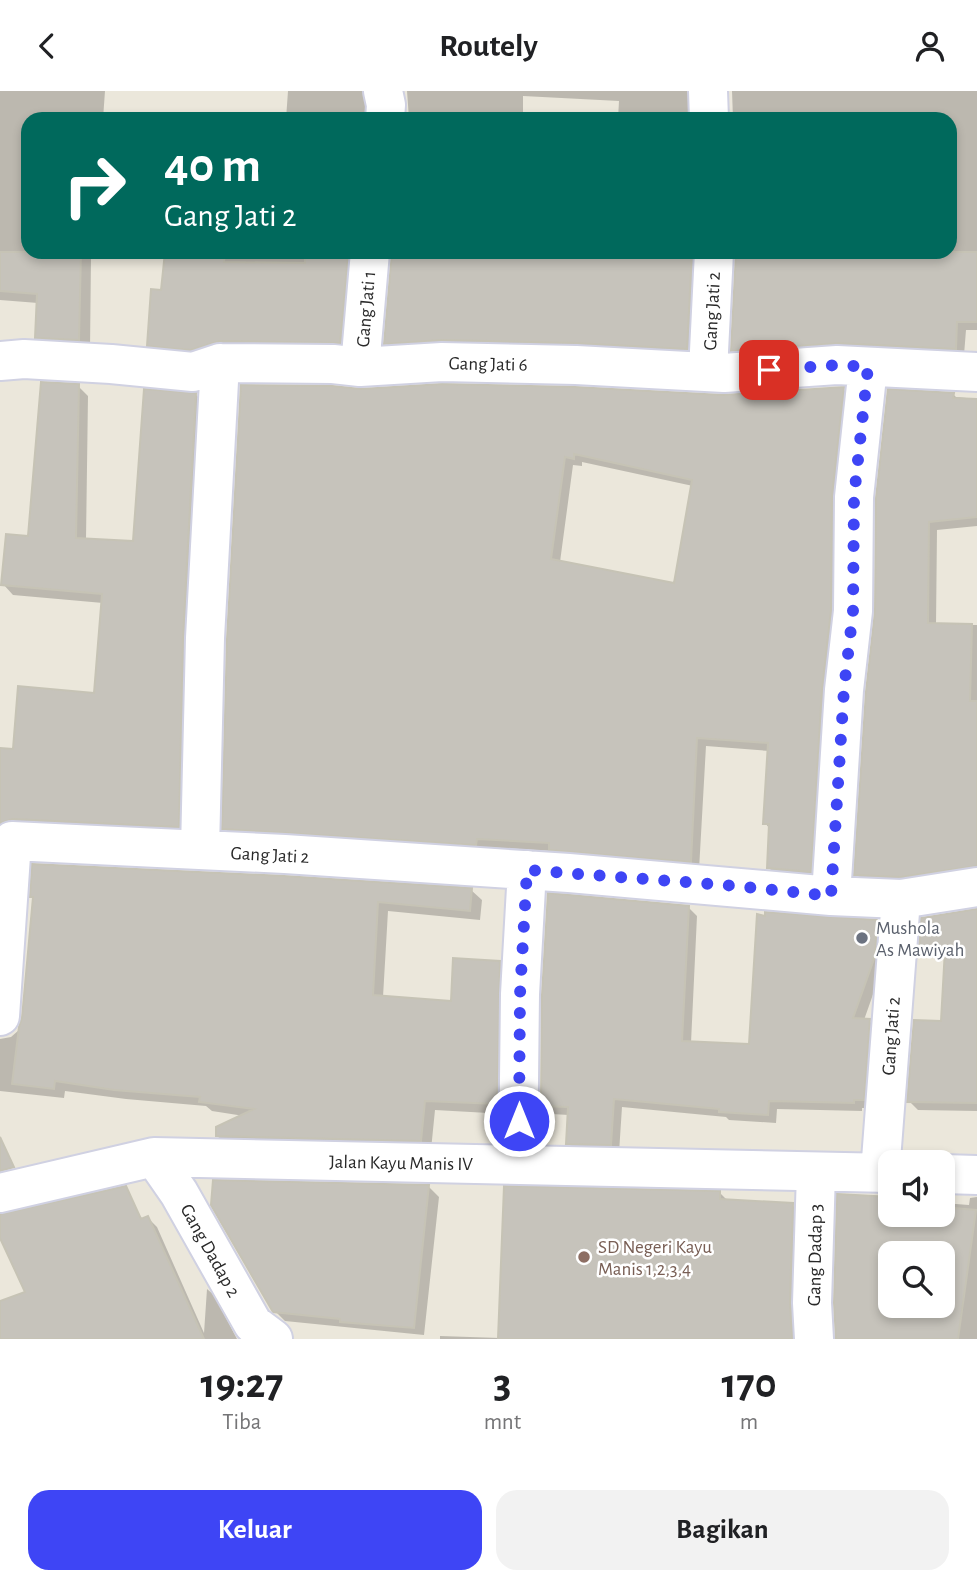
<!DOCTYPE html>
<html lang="id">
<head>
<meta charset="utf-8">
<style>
  body { margin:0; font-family:"Alegreya Sans",sans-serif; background:#f2f2f2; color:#202124; height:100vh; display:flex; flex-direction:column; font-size:26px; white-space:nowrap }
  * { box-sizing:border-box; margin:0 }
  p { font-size:23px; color:#757577 }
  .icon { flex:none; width:38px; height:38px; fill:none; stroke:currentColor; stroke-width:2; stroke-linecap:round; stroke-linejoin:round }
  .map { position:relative; height:1248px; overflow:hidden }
  .panel { display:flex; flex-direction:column; background:#fff; flex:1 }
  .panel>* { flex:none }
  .banner { position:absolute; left:21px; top:21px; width:936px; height:147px; border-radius:21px; box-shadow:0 4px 10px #0003; background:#00695c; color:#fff; overflow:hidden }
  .fabs { position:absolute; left:878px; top:1059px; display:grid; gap:14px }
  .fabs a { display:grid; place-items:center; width:77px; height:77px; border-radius:14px; background:#fff; box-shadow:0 4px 10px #0003; font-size:35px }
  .pin { position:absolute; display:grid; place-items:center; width:60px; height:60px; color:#fff; margin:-30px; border-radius:14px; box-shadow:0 4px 10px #0006 }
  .me { position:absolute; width:77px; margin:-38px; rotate:0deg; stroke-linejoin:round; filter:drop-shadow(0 0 5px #0008) }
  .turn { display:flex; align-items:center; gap:24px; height:147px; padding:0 28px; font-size:32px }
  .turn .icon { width:91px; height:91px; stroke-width:2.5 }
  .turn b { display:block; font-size:49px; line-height:60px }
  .eta { display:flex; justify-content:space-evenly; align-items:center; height:119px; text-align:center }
  .eta b { font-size:42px; font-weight:700; line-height:49px }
  .cta { display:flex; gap:14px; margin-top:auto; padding:14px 28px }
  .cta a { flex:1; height:80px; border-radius:21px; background:#3e45f5; color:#fff; font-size:28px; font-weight:700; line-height:80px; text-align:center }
  .cta a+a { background:#f2f2f2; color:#202124 }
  header { display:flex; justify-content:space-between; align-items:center; height:91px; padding:0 28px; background:#fff; font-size:32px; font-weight:700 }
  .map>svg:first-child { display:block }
</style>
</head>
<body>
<header><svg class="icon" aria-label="back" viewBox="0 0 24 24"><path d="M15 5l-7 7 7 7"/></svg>Routely<svg class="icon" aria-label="person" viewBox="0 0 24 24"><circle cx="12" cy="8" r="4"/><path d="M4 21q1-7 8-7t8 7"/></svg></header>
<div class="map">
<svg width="977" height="1248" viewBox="0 0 977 1248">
  <rect width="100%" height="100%" fill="#ebe7db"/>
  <path fill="#0003" fill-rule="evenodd" d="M0,0H105L103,28H28V161H85L91,167L90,259L48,257L37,246L38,212L0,209Z
    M288,0H372L371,28H286Z
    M407,0H697L695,28H618L619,10L523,5V28H409Z
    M732,0H977V239H966L964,264L742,268L733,259L950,161V28H733Z
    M167,161H359L349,260L200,267L157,263L148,254L163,201Z
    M393,161H703L696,266L395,261L386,252Z
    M78,295L88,305L86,449L134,451L196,304L206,314L188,746L0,762V659L14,660L95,604L103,512L13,504L3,493L30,447Z
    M843,298L852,307L819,789L777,785L769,777L770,738L765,732L770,660L706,655L699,779L559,767L552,760L485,756L484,762L233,746L224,737L361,300L723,306ZM582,371L693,395L675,494L560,471L573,374L582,375Z
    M953,303L956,306L977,308V435L937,439L936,534H977V784L865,792L856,783Z
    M471,799L482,809L480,829L388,820L383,906L453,912L499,872L510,882L506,1023L435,1019L431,1059L228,1055L217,1045L244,1025L212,1020L206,1015L126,1008L65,1000L64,1007L0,1000V948L11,946L19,939L23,928L30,836L39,837Z
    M688,816L697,825L691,952L750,955L877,831L885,839L883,875L864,929L869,930L878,938L872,1017H862V1020L777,1018L776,1032L729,1029L726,1026L622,1016L619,1062L576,1061L568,1052L569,1024L551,1023L542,1014Z
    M977,820V1020L918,1019L909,1010L943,932L946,866L930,865L921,856Z
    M429,1096L439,1106L424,1244L285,1230L275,1220Z
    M720,1102L728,1110L792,1114L801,1123L799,1248H440V1245L500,1247Z
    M977,1106V1248H837L891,1124H943V1112L969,1114L970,1107ZM891,1162H943V1214H891Z
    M148,1127L157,1136L204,1242L207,1198L214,1204L237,1248H0V1212L27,1202Z"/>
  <path fill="#c6c3bb" stroke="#c6c3b5" stroke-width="2" fill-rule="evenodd" d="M0,161H81L79,249L35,247L37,203L0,200Z
    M165,161H225L224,171L305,172V163L348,164L340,252L220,250L190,259L147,255L151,198L161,199Z
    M392,161H692L687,258L576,252L442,249L384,253Z
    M736,161H977V231H957L956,258L838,252L731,260Z
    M41,291L79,293L76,447L133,450L144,298L196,302L183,546L179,736L13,728L0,732V657L13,658L18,595L94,602L102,503L1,494L6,443L28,445Z
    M442,293L575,296L723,304L844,296L832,404L831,519L822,598L811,781L767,777L769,733H763L768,652L697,647L691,771L549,759V752L477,748L476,754L222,738L227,548L241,294L332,295L361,298ZM574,363L692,389L674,492L551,468L565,366L574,368Z
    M888,298L954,302L953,307L977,308V426L929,431L928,532L972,533L970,610H977V775L900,786L854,784L866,601L875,520L876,407Z
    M32,773L284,785L472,797L470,820L378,811L373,904L451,910L453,867L500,870L497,1013L425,1010L421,1050L216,1045V1036L254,1018L199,1011L200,1006L114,999L55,990L54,998L12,993L19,936L22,927L33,806H30Z
    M548,802L689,815L682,950L749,953L757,823L765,825V821L877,829L875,865L853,927L870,928L864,1009H854V1012L769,1010L768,1024L719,1021V1018L614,1008L611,1054L566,1053L568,1016L541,1015L542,904Z
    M977,818V1012L907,1011L914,929L941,930L945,858L919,857L921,827Z
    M0,1046L14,1076L0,1080Z
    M213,1089L429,1094L414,1237L340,1231V1228L273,1221L211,1114Z
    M126,1095L141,1128L148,1125L204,1248H0V1210L25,1201L0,1147V1123Z
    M504,1095L720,1100V1108L793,1112L790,1211L792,1248H498Z
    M837,1103L891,1106V1124H943V1116L976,1119L958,1248H836L834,1212ZM891,1162H943V1214H891Z"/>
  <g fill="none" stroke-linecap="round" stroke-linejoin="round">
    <defs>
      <path id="minor" d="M383,0L386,14L385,28
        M708,0L709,28
        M0,270L24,268L111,273L193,281L220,272L333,273L360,276L442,271L576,274L724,282L837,274L977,281
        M360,276L370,161
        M708,280L714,161
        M200,759L205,547L220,272
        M831,805L844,599L853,520L854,406L868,276
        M0,925L12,750L285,763L569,782L831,805L901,808L977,796
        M154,1066L179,1102L253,1233L273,1248
        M518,1074L520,903L527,779
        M880,1082L901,808
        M943,1083L977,1084
        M0,1102L154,1066L891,1082
        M814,1248L812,1212L816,1081"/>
    </defs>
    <use href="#minor" stroke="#d0d1e2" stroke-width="42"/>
    <use href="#minor" stroke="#fff" stroke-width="38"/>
  </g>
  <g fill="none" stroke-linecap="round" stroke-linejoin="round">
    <path stroke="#3e45f5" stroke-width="12" stroke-dasharray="0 21.6" d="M519,1030L520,903L527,779L737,795L831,805L844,598L853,520L854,406L868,276L837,274L769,279"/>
  </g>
  <circle fill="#6b7280" stroke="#fff" stroke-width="2.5" cx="862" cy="847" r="7"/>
  <circle fill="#8d6e63" stroke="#fff" stroke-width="2.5" cx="584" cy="1166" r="7"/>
  <g text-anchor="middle" stroke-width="5" stroke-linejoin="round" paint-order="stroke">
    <g font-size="19" fill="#292929" stroke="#fff">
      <text transform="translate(365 218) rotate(-85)" y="7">Gang Jati 1</text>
      <text transform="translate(711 220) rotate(-87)" y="7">Gang Jati 2</text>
      <text transform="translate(488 272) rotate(1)" y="7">Gang Jati 6</text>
      <text transform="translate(270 763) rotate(3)" y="7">Gang Jati 2</text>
      <text transform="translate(890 945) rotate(-86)" y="7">Gang Jati 2</text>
      <text transform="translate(401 1071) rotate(1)" y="7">Jalan Kayu Manis IV</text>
      <text transform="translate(211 1159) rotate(61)" y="7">Gang Dadap 2</text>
      <text transform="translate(814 1164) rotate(-89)" y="7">Gang Dadap 3</text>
    </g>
    <g font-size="19" fill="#5b616d" stroke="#fff" text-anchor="start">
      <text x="876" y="843">Mushola<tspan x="876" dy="22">As Mawiyah</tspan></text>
    </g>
    <g font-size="19" fill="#785e54" stroke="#fff" text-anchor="start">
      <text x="598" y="1162">SD Negeri Kayu<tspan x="598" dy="22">Manis 1,2,3,4</tspan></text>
    </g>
  </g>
</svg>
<div class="fabs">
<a><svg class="icon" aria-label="sound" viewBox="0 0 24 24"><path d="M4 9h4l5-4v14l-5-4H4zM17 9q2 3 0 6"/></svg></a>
<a><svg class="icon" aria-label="search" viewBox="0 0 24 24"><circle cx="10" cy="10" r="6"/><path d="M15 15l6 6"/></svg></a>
</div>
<div class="pin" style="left:769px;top:279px;background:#d93025"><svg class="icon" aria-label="arrive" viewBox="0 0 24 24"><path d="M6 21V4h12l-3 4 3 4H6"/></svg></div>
<svg class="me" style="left:519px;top:1030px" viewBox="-20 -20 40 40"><circle r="17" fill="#3e45f5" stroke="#fff" stroke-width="3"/><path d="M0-11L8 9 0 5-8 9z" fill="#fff"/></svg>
<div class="banner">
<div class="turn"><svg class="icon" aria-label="right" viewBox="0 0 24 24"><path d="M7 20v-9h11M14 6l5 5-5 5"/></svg><div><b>40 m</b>Gang Jati 2</div></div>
</div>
</div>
<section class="panel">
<div class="eta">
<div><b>19:27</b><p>Tiba</p></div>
<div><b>3</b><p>mnt</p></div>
<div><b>170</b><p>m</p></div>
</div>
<div class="cta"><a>Keluar</a><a>Bagikan</a></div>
</section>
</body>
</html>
